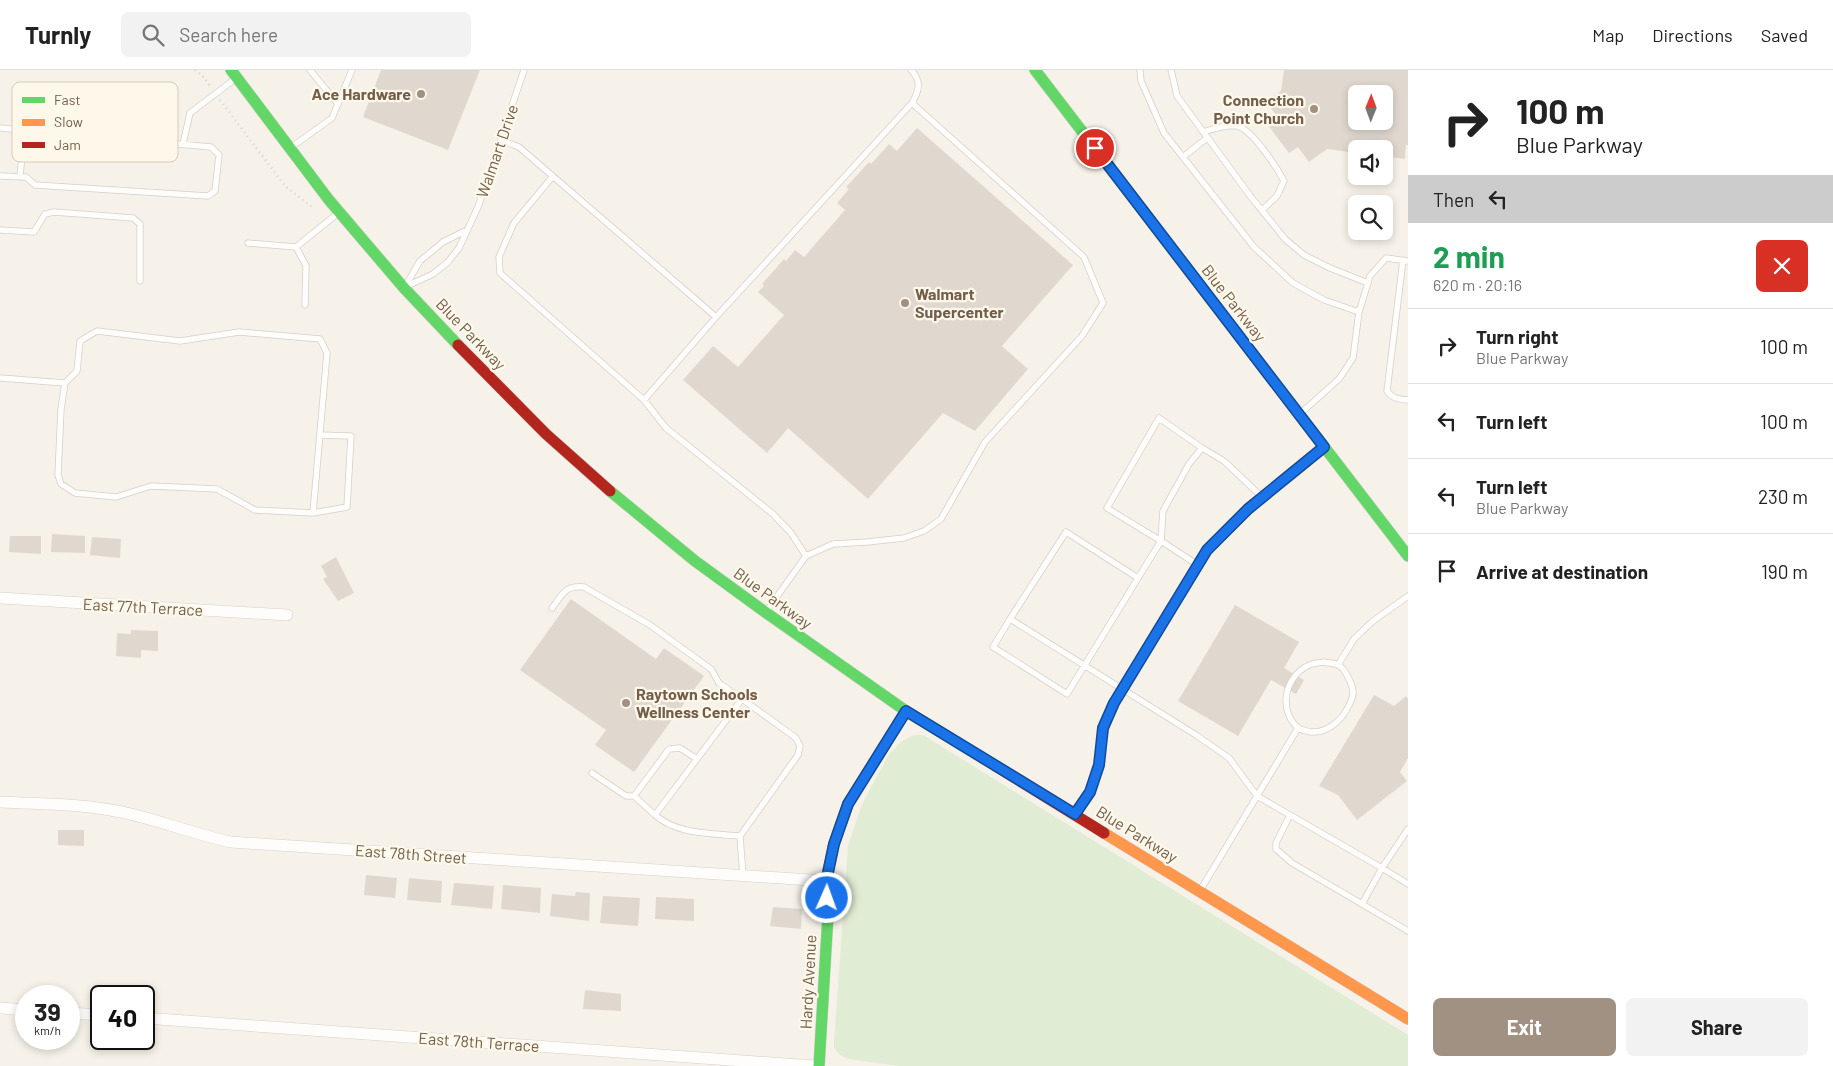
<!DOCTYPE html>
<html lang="en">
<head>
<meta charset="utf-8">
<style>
  body { margin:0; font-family:Barlow,sans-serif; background:#f2f2f2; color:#222; height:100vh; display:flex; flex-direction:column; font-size:19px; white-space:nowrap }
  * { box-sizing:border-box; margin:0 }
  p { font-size:16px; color:#767676 }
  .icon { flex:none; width:28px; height:28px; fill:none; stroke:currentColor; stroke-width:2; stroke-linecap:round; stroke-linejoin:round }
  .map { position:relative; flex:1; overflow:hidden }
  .sheet { display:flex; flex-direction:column; background:#fff; width:425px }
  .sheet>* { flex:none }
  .guide { background:#fff; color:#222; overflow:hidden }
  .needle { width:32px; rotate:1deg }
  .controls { position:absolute; left:1348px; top:15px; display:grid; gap:10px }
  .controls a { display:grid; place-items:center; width:45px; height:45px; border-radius:8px; background:#fff; box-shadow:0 2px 8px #0003; font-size:25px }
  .speed { position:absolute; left:15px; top:915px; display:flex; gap:10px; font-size:25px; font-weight:700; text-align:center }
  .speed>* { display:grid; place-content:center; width:65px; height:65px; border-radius:50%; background:#fff; box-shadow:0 2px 8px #0003; line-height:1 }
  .speed small { font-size:12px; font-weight:400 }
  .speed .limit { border:2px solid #111; border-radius:8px; background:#fff; color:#111 }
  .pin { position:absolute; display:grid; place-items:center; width:42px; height:42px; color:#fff; margin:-21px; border:2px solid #fff; border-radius:50%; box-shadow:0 1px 5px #0007 }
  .me { position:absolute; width:55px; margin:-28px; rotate:2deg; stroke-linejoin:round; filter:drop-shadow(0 0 4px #0008) }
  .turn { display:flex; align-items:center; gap:18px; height:105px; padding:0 25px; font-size:22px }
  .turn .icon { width:65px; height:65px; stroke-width:2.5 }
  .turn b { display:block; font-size:35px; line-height:42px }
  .then { display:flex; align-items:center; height:48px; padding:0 25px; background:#0003; gap:10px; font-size:19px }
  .round { display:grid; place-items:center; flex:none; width:52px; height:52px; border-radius:8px; background:#f2f2f2 }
  .head { display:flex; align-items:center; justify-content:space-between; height:85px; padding:0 25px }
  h1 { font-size:30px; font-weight:700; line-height:38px; color:#1e9e55 }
  .cta { display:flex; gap:10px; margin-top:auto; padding:10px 25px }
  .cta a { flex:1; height:58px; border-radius:8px; background:#a19182; color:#fff; font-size:20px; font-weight:700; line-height:58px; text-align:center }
  .cta a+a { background:#f2f2f2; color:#222 }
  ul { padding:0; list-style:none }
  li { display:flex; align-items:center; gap:15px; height:75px; padding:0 25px; border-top:1px solid #e0e0e0 }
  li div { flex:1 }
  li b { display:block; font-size:19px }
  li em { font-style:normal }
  header { display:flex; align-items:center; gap:30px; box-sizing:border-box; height:70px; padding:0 25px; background:#fff; border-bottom:1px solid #e0e0e0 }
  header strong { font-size:24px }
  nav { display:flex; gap:28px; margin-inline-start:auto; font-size:18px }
  .search { width:350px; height:45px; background:#f2f2f2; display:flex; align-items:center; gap:12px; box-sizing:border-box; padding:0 18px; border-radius:8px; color:#767676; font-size:19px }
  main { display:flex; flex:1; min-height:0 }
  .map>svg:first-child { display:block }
</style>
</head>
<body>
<header>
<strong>Turnly</strong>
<div class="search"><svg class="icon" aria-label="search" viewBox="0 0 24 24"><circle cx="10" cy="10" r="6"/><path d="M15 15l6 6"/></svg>Search here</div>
<nav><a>Map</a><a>Directions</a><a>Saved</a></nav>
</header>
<main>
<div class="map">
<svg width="1408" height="996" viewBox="0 0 1408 996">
  <rect width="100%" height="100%" fill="#f6f2e9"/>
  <path fill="#e1ecd4" d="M914,665H923L1408,965V996H898L848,989L840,985L834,978V971L848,776L862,734L889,684L902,671Z"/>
  <path fill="#e0d8cf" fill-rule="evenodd" d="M381,0H480L448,80L363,47Z
    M1284,0H1408V75H1406L1405,89L1384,86V79H1356V83L1327,79L1309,92L1298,77L1289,83L1267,54L1277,46L1266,32L1281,21ZM1356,24H1384V51H1356Z
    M917,58L1073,195L1002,276L1028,299L975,361L943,343L868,429L788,358L767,383L683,310L713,276L738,297L784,245L758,222L764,216L762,214L784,189L786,191L795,180L804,187L845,140L837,133L849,119L846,117L858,104L869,92L871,94L889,74L897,81Z
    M52,464L85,466V483L51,482Z
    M10,466H41V484L9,482Z
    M92,467L121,469L120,488L90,485Z
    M336,487L354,523L338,531L323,509L327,507L321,496Z
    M571,529L656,589L664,578L704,606L634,702L595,675L606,660L520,600Z
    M1235,535L1299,572L1284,598L1304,610L1296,624L1271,610L1238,666L1178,631Z
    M131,560L158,561V581L141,580V588L116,586L117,563L131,564Z
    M1374,625L1394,636L1406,626L1408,629V688L1400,702L1407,711L1357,750L1338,725L1319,716Z
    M58,760H84V776L58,775Z
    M366,805L397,808L395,828L364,825Z
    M409,808L442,811L441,833L407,830Z
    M454,813L494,816L492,839L451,835Z
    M503,815L541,818L540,843L501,839Z
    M576,822L590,823L589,851L550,846L552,824L575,826Z
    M603,826L640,828L638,856L600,853Z
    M656,827L694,829V851L655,849Z
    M773,837L802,839L801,859L770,856Z
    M585,920L621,924V941L583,939Z"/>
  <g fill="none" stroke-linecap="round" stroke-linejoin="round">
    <defs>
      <path id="lane" d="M310,0L338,34
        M1140,0L1141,11L1164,63L1254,177L1293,213L1324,230L1359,242L1353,288L1339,309L1302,342
        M1171,0L1177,26L1251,127L1285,169L1304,185L1330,198L1368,213
        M0,58L211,77L219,85L215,121L208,126L35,115L26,107L0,106
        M1203,62C1214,59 1225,54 1237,56C1252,59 1277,98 1284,111L1277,126L1262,140
        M501,70L519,77L716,247
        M183,74L190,43L235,9
        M293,76L332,48L352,0
        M1183,87L1207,68
        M553,106L514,153L499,187L500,203L644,330L666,358L773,444L791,463L806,486L768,539
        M20,107L24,60
        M0,160L34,162L45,144L54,142L133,148L140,154V211
        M248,173L296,177L306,196L305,235
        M296,177L337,144
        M1403,190L1387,321C1393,329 1399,329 1408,330
        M406,215L420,191L443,172L465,161
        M407,216L433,204L448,192L459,178L478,137L524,0
        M1359,242L1370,206L1386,188L1408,191
        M0,308L65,313L77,301L80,271L97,261L180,271L239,262L320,269L327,283L313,443
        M65,313L61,339L58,405L61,414L75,423L116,427L151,416L217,419L255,440L313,443L347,437L351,366L320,365
        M644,330L716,247L912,33C919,21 922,11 911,0
        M1202,378L1159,348L1107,438L1161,471L1163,441L1189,394L1202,378L1224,391L1263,428
        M806,486L833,474L867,472L904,468L924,461L941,449L985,372L1082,266L1103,233L1084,187L912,33
        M1198,495L1161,471L1138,508L1066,462L1010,549L1196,665L1229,688L1257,726L1382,798L1408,759
        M552,538C563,524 565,515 584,517L650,555L711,599L719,613L742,629
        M1010,549L993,577L1067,624L1138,508
        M1323,592C1328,593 1334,593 1338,595C1343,597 1346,603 1348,607C1351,613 1355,621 1352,628C1346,646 1331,663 1311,662C1306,661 1300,660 1297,657C1277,638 1286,603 1312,594C1315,593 1320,593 1323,592Z
        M1338,595L1354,569L1373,551L1408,526
        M592,703L626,726H634
        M1076,743L1090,722L1099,695L1103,658L1114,633L1207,480L1248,439L1323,379
        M655,745L634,726L669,679L680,678L697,689
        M1290,745L1276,773V779L1292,793L1408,861
        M740,766L798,685L800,676L796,668L742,629L655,745C678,765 711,763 740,766L743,806
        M1201,819L1298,658
        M1362,834L1382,798L1408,814"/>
      <path id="street" d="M0,528L287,545
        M0,732C34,734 70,733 104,739C148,745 188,763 231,772L826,811
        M0,938L26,940
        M69,943L101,945
        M144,948L814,996"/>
      <path id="fast" d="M231,0L329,130L404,218L458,275
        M1035,0L1408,486
        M610,421L695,491L765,542L906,641L996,696
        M819,996L828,845L826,811L834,774L848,734L906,641"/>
      <path id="slow" d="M1104,763L1408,949"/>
      <path id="jam" d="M458,275L546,364L610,421
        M996,696L1104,763"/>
    </defs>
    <use href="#lane" stroke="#d5cfc8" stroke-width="7"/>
    <use href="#street" stroke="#d5cfc8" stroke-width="12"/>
    <use href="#fast" stroke="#d4cec4" stroke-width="12"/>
    <use href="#slow" stroke="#d4cec4" stroke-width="12"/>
    <use href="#jam" stroke="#d4cec4" stroke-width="12"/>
    <path stroke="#d7d0ca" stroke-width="2.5" stroke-dasharray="1 4" stroke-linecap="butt" d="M195,0L202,5L211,17
      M220,30L285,116L312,137"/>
    <use href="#lane" stroke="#fefdfc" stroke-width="5.5"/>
    <use href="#street" stroke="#fefdfc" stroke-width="11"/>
    <use href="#fast" stroke="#63d668" stroke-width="11"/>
    <use href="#slow" stroke="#ff974d" stroke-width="11"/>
    <use href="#jam" stroke="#b3261e" stroke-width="11"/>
  </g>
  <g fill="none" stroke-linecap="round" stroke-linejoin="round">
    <defs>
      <path id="route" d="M827,828L826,812L834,774L848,734L906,641L1075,744L1090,722L1099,695L1103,658L1114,633L1207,480L1248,439L1324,377L1095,78"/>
    </defs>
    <use href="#route" stroke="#114b97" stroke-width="12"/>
    <use href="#route" stroke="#1a73e8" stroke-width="9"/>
  </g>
  <g fill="#a19182" stroke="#fef8ea" stroke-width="2">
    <circle cx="421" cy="24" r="5"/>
    <circle cx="1314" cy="39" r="5"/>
    <circle cx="905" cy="233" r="5"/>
    <circle cx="626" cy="633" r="5"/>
  </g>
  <g text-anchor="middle" stroke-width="4.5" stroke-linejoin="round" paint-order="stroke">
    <g font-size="16" font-weight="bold" fill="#735d4b" stroke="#fef8ea" text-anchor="end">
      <text x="411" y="30">Ace Hardware</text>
      <text x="1304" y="36">Connection<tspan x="1304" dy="18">Point Church</tspan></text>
      <text x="915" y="230" text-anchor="start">Walmart<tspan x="915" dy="18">Supercenter</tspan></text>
      <text x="636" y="630" text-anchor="start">Raytown Schools<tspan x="636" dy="18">Wellness Center</tspan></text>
    </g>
    <g font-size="16" fill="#735d4b" stroke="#fef8ea">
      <text transform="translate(497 81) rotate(-71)" y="6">Walmart Drive</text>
      <text transform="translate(1234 233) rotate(52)" y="6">Blue Parkway</text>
      <text transform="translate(471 264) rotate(46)" y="6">Blue Parkway</text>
      <text transform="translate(773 528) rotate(36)" y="6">Blue Parkway</text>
      <text transform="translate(143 537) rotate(3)" y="6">East 77th Terrace</text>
      <text transform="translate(1137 764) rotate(32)" y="6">Blue Parkway</text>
      <text transform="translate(411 784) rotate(4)" y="6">East 78th Street</text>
      <text transform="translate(808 912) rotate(-87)" y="6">Hardy Avenue</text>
      <text transform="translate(479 972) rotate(4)" y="6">East 78th Terrace</text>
    </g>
  </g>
  <rect x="12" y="12" width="166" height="80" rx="8" fill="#fef8ea" stroke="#d4caba" stroke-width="1"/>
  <rect x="22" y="27" width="23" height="6" fill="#63d668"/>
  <rect x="22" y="49" width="23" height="7" fill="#ff974d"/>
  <rect x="22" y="72" width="23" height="6" fill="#b3261e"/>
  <g font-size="14" fill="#735d4b">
    <text x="54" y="35">Fast</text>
    <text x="54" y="57">Slow</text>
    <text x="54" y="80">Jam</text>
  </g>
</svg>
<div class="controls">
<a><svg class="needle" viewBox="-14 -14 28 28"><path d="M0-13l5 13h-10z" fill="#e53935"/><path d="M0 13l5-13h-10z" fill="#767676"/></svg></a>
<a><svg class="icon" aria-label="sound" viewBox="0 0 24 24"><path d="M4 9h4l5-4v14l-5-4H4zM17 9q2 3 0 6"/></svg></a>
<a><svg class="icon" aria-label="search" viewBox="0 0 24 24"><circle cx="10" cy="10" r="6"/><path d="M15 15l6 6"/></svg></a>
</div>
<div class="speed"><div>39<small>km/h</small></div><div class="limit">40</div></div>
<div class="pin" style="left:1095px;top:78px;background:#d93025"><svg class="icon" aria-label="arrive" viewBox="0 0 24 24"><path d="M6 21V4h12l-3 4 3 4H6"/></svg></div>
<svg class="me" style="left:827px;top:828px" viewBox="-20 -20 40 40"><circle r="17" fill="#1a73e8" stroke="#fff" stroke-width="3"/><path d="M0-11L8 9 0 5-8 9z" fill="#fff"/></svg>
</div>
<section class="sheet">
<div class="guide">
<div class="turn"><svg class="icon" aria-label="right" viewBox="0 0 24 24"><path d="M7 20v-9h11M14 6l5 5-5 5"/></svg><div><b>100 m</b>Blue Parkway</div></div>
<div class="then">Then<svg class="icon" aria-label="left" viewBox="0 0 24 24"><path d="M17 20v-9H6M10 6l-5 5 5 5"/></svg></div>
</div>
<div class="head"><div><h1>2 min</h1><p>620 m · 20:16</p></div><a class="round" style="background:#d93025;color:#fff"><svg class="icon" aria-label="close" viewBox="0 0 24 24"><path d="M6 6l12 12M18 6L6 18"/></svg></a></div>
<ul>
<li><svg class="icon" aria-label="right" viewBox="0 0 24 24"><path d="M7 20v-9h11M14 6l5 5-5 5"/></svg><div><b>Turn right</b><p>Blue Parkway</p></div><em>100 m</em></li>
<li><svg class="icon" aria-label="left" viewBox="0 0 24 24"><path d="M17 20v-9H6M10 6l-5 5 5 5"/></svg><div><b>Turn left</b></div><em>100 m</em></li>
<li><svg class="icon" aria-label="left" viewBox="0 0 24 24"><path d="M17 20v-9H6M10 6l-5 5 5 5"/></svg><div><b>Turn left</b><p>Blue Parkway</p></div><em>230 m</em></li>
<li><svg class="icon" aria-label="arrive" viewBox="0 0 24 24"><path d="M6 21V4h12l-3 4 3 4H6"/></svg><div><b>Arrive at destination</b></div><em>190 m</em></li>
</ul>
<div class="cta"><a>Exit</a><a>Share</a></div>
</section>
</main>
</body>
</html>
